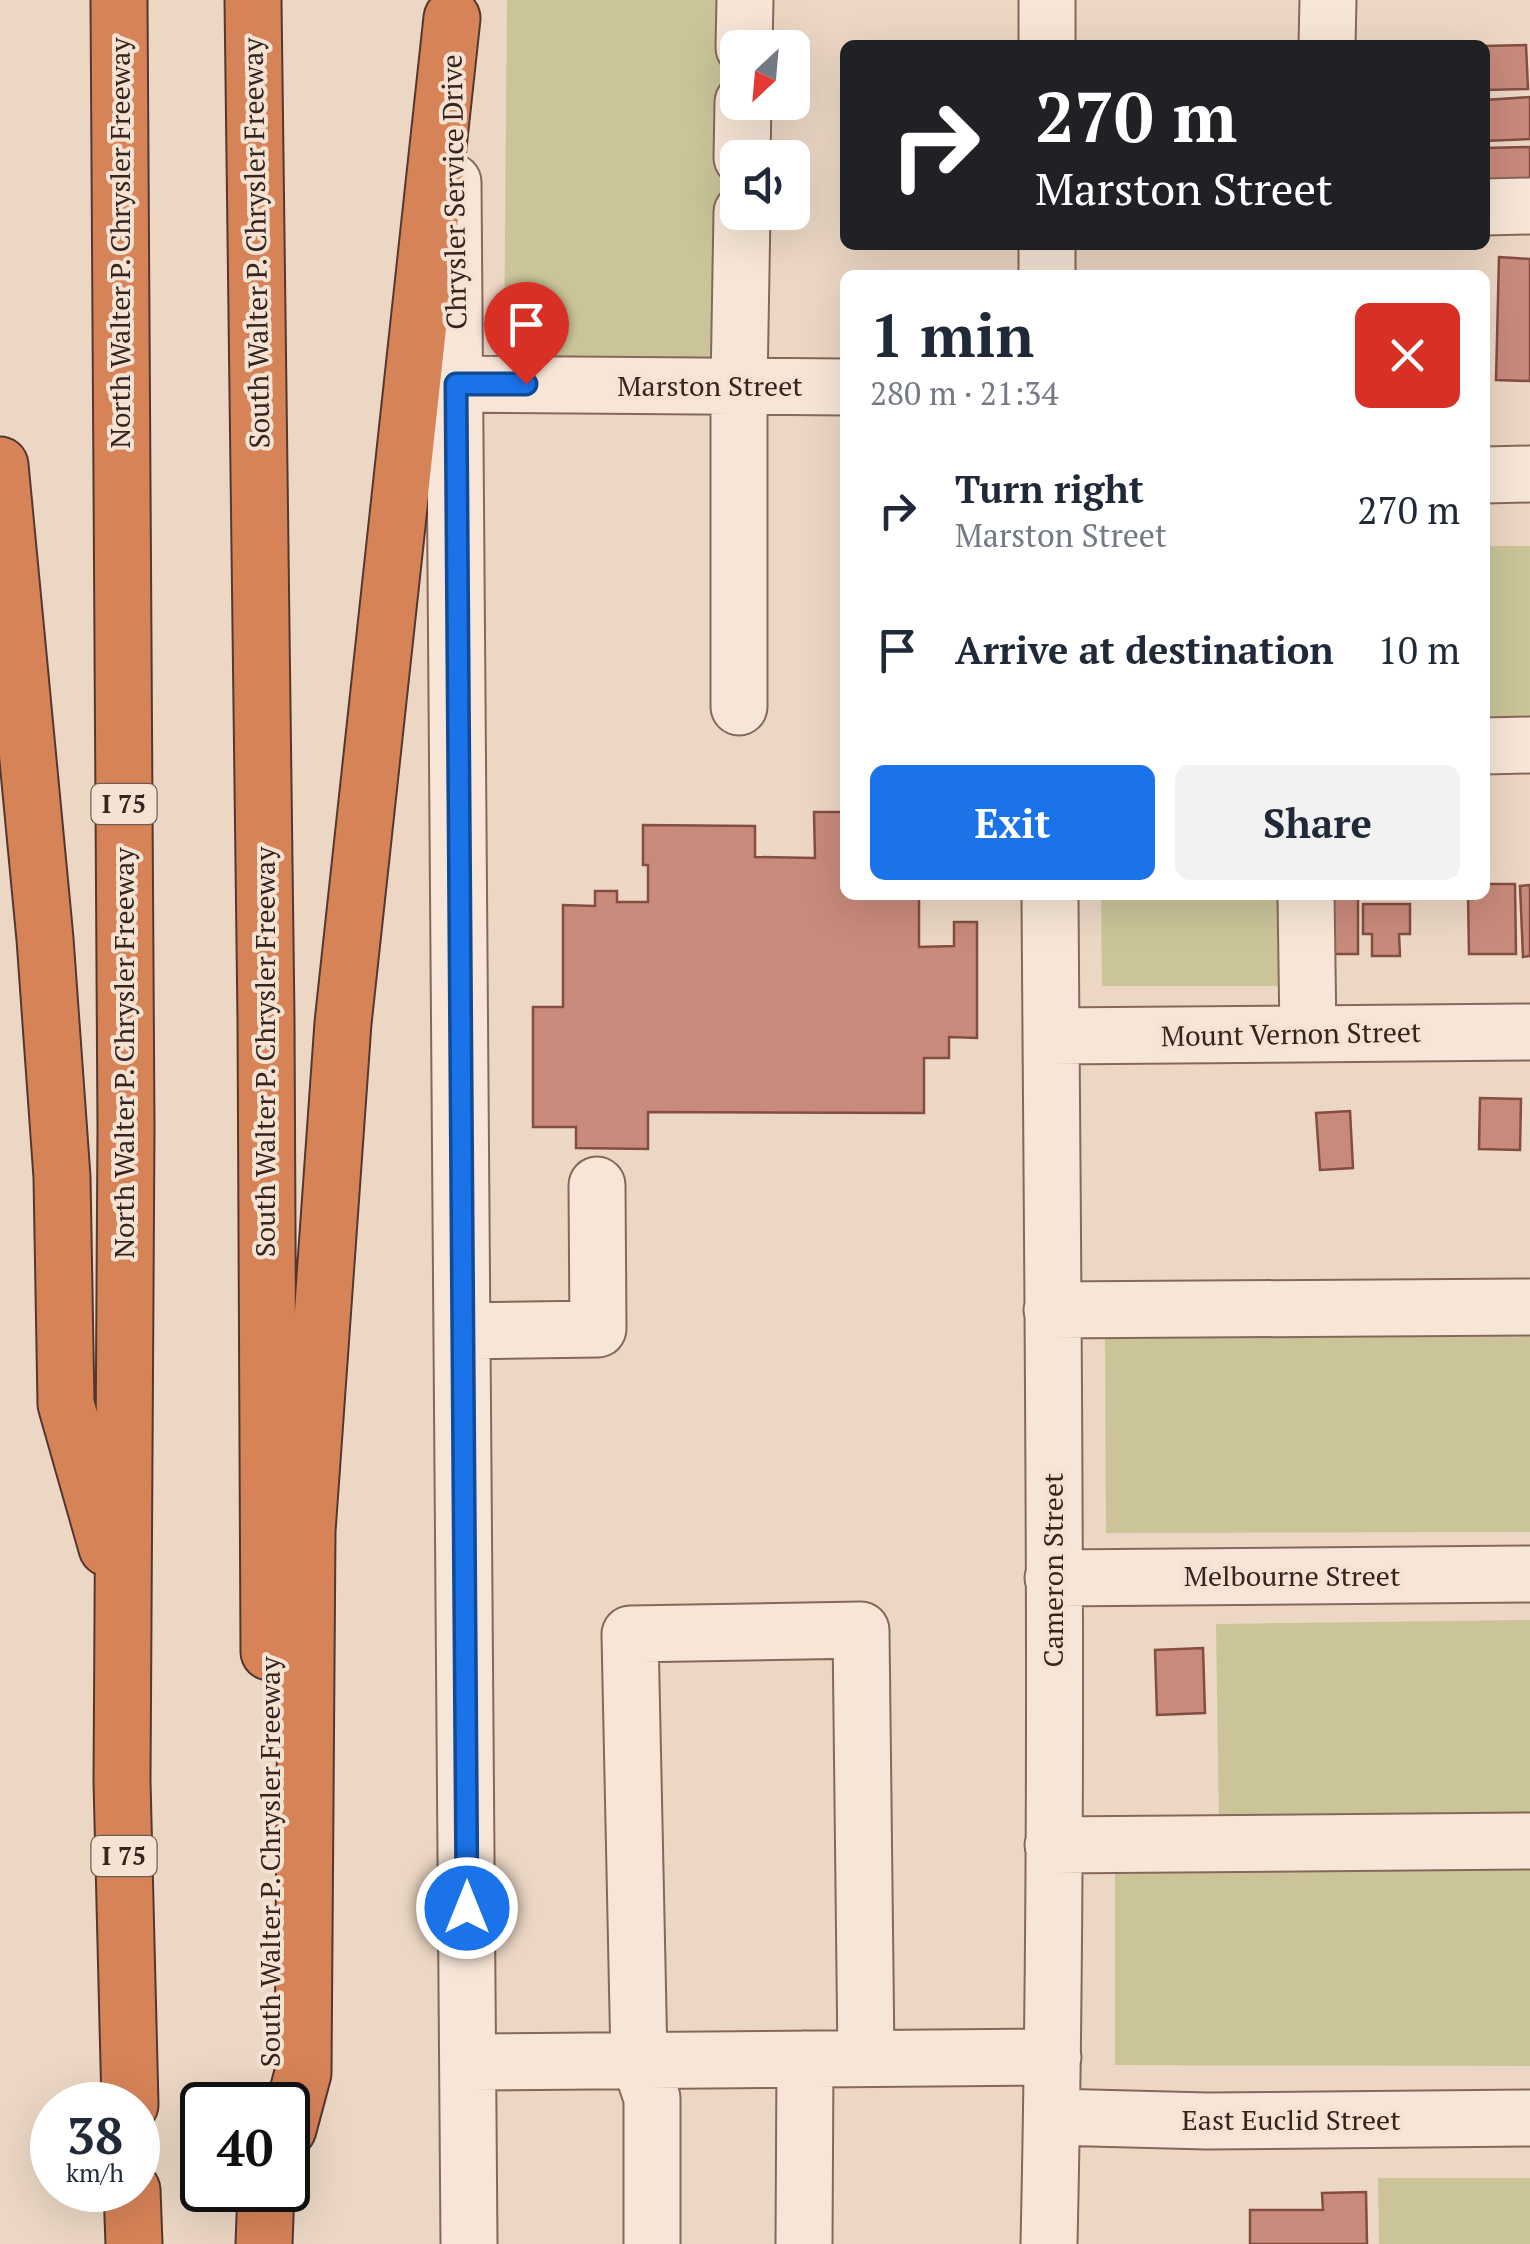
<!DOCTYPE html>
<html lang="en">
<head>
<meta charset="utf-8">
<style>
  body { margin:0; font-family:"PT Serif",serif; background:#f2f2f3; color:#1f2937; height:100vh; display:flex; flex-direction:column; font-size:38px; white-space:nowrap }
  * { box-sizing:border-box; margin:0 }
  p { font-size:32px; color:#747a83 }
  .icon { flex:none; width:55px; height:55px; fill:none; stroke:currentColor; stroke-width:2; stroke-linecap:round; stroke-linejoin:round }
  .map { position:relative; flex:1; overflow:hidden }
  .panel { position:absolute; left:840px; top:270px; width:650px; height:630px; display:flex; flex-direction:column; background:#fff; border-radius:15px; box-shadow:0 10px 40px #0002 }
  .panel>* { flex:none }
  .top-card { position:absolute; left:840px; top:40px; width:650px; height:210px; border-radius:15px; box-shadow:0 10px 40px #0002; background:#202124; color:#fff; overflow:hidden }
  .needle { width:65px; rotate:206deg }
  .fabs { position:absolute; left:720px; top:30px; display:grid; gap:20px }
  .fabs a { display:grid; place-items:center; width:90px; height:90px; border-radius:15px; background:#fff; box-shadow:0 10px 40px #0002; font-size:50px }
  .speed { position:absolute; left:30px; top:2082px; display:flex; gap:20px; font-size:50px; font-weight:700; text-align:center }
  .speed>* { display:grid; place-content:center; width:130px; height:130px; border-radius:50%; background:#fff; box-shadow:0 10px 40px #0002; line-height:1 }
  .speed small { font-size:25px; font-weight:400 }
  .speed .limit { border:5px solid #111; border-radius:15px; background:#fff; color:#111 }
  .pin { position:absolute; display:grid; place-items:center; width:85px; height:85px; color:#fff; margin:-102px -42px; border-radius:50% 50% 50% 0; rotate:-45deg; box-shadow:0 0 10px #0007 }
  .pin .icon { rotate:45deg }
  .me { position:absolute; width:110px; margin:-55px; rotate:0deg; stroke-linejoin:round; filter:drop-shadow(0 0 8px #0008) }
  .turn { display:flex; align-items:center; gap:35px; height:210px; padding:0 30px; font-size:45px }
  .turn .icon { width:130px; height:130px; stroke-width:2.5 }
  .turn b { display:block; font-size:70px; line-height:85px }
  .round { display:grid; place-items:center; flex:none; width:105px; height:105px; border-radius:15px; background:#f2f2f3 }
  .summary { display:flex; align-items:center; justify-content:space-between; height:170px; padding:0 30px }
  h1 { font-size:60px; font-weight:700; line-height:75px }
  .primary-button { display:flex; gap:20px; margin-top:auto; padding:20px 30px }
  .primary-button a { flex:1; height:115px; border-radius:15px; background:#1a73e8; color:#fff; font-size:40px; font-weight:700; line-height:115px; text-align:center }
  .primary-button a+a { background:#f2f2f3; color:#1f2937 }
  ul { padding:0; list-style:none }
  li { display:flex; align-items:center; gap:30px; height:140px; padding:0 30px }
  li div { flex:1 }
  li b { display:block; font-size:38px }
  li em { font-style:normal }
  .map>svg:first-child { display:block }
</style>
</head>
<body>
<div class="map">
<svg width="1530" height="2244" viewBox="0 0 1530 2244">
  <rect width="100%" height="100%" fill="#ecd7c4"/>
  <path fill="#cac498" d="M507,0H726L723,359L504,356Z
    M1485,546H1530V718H1485Z
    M1101,895H1288V986H1102Z
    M1530,1336V1532L1106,1533L1105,1337Z
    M1530,1620V1823L1219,1827L1216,1624Z
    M1115,1867L1530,1869V2066L1115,2065Z
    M1378,2178H1530V2244H1379Z"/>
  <path fill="#c88a7b" stroke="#844d42" stroke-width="2.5" d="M1526,45L1528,89L1485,90V46Z
    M1530,97V139L1485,141V100Z
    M1530,147V194H1485V148Z
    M1499,257L1530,259V381L1496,380Z
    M814,812H845V895H919V947L954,946V922H977V1038L949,1037V1058H924V1113L648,1112V1149L576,1148V1127H533V1007H563V905L595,906V891H617V902H648V865H643V825L755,826V857L815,858Z
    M1485,884H1515L1516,954H1469L1468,895H1485Z
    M1530,885V956L1523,957L1520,886Z
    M1319,895H1358V954H1319Z
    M1363,904H1410V934H1399L1400,956H1372V934H1363Z
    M1480,1098L1521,1099L1520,1150L1479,1149Z
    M1350,1111L1353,1168L1320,1170L1316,1113Z
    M1203,1648L1205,1713L1157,1715L1155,1650Z
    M1366,2192L1367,2244H1250V2210H1323L1322,2193Z"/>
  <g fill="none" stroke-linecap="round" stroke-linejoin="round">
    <defs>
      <path id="minor" d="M1047,0V45
        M1327,45L1328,0
        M744,48L745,0
        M742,158L743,102
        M453,182L469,2244
        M1485,207L1530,206
        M1047,245V275
        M455,384L845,387
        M1485,475L1530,474
        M739,707V387L742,212
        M1485,746L1530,745
        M1306,895L1308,1034
        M1051,1036L1530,1032
        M1052,1310L1530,1307
        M463,1331L598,1329L597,1185
        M1053,1578L1530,1574
        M1053,1845L1530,1841
        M469,2062L1053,2057
        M1052,2117L1207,2121L1530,2118
        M652,2244V2098L639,2060L630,1634L861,1630L866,2058
        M804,2244L805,2059
        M1049,2244C1059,1795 1053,1345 1050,895"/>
      <path id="highway" d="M119,0L126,1128L122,1781L130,2105
        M253,0L266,1020L269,1652
        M0,465L45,939L62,1177L66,1404L107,1548
        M288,2129L303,2073L307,1531L343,1023L452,18
        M132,2190L134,2244
        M264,2244L266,2190"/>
    </defs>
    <use href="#minor" stroke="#86685b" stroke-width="59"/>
    <use href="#highway" stroke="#54382f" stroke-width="59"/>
    <use href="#minor" stroke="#f7e6d7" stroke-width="55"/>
    <use href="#highway" stroke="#d78358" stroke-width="55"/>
  </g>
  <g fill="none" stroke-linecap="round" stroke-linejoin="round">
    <defs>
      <path id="route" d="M467,1908L456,384H526"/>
    </defs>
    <use href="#route" stroke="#114b97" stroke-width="25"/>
    <use href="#route" stroke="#1a73e8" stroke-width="18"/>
  </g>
  <g text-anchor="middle" stroke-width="8" stroke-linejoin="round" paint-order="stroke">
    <g fill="#f4e3d3" stroke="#6f5e55" stroke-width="2.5">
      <rect x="91.5" y="784" width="65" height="40" rx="8"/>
      <rect x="91.5" y="1836" width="65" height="40" rx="8"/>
    </g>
    <g font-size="25" font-weight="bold" fill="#36251f">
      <text x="124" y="813">I 75</text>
      <text x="124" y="1865">I 75</text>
    </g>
    <g font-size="28" fill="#36251f" stroke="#f4e3d3">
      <text transform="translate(454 192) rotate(-91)" y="10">Chrysler Service Drive</text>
      <text transform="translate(120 243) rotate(-90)" y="10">North Walter P. Chrysler Freeway</text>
      <text transform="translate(256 243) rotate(-91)" y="10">South Walter P. Chrysler Freeway</text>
      <text x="710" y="396">Marston Street</text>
      <text transform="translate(1291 1034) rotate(-1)" y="10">Mount Vernon Street</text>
      <text transform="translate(265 1052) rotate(-90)" y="10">South Walter P. Chrysler Freeway</text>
      <text transform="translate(124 1053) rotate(-90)" y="10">North Walter P. Chrysler Freeway</text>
      <text transform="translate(1053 1570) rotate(-90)" y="10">Cameron Street</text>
      <text x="1292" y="1586">Melbourne Street</text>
      <text transform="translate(270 1862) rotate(-90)" y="10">South Walter P. Chrysler Freeway</text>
      <text x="1291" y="2130">East Euclid Street</text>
    </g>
  </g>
</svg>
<div class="fabs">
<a><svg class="needle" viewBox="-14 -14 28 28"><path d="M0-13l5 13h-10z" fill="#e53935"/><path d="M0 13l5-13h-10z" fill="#747a83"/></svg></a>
<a><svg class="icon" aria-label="sound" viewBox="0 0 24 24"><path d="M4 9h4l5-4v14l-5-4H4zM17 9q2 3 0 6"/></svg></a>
</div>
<div class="speed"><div>38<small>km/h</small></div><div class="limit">40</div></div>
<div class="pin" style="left:526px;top:384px;background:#d93025"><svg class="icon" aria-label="arrive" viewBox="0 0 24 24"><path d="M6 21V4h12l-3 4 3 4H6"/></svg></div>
<svg class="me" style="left:467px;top:1908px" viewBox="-20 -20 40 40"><circle r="17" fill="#1a73e8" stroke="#fff" stroke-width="3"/><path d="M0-11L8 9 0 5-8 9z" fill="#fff"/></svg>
<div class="top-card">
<div class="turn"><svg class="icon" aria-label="right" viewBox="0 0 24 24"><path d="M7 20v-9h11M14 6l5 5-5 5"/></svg><div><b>270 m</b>Marston Street</div></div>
</div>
<section class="panel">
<div class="summary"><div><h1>1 min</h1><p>280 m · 21:34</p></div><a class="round" style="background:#d93025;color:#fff"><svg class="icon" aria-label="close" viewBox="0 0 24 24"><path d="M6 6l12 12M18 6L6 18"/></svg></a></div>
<ul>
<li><svg class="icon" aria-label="right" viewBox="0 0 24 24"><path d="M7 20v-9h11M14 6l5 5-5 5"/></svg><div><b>Turn right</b><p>Marston Street</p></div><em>270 m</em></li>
<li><svg class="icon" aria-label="arrive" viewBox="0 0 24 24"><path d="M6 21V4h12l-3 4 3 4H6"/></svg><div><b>Arrive at destination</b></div><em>10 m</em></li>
</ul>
<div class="primary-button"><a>Exit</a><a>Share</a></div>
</section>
</div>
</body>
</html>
